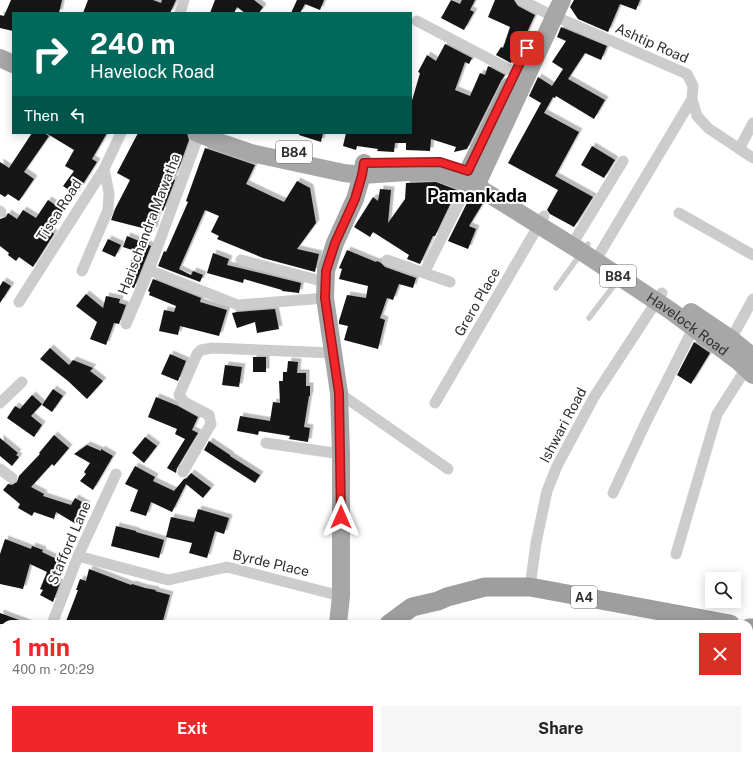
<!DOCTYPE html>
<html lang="en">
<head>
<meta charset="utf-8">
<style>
  body { margin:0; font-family:"Public Sans",sans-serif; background:#f6f6f6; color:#202124; height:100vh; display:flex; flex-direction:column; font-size:15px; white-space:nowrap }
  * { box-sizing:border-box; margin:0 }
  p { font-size:13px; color:#757577 }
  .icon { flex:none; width:22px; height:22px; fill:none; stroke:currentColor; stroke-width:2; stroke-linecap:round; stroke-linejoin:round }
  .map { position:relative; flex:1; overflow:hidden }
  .side { position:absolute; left:0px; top:620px; width:753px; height:140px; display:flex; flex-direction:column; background:#fff; border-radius:12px 12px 0 0; box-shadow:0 2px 10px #0003 }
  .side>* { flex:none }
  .hud { position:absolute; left:12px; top:12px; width:400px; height:122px; border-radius:0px; box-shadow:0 2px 10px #0003; background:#00695c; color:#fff; overflow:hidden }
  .tools { position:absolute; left:705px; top:572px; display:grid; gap:8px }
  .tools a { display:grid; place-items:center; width:36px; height:36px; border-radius:0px; background:#fff; box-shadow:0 2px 10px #0003; font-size:20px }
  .pin { position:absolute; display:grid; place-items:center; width:34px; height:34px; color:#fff; margin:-17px; border-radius:8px; box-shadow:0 2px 6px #0006 }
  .me { position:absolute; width:44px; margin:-22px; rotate:0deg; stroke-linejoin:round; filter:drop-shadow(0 0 3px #0008) }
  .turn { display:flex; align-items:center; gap:14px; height:84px; padding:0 12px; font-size:18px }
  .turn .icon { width:52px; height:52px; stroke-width:2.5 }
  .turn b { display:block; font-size:28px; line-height:34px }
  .then { display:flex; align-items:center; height:38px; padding:0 12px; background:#0003; gap:8px; font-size:15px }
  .round { display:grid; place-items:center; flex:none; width:42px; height:42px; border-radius:0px; background:#f6f6f6 }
  .summary { display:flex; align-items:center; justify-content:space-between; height:68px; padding:0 12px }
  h1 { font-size:24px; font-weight:700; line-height:30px; color:#f1262a }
  .primary-button { display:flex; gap:8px; margin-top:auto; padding:8px 12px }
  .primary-button a { flex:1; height:46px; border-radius:0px; background:#f1262a; color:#fff; font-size:16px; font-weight:700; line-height:46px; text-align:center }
  .primary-button a+a { background:#f6f6f6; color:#202124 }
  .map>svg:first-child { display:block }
</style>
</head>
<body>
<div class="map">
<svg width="753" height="760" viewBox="0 0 753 760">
  <defs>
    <filter id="shadow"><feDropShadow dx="3.5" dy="-3.5" stdDeviation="0" flood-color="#0004"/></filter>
  </defs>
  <rect width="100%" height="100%" fill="#fff"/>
  <path fill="#c7ddee" d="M544,756H614L595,760H524Z"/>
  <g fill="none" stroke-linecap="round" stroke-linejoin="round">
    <path stroke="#c7ddee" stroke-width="11" d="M0,711L4,712
      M210,756L225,760"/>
  </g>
  <path fill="#161616" filter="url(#shadow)" d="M11,0H62L59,13H13V31L0,28V15L4,16Z
    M88,0H153L161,3L162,0H176L170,13H83Z
    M215,0H254L263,7L259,13H245L237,7L234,13H210Z
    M297,0H324L320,10L305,4L300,13H291Z
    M451,0L460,4L462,0H475L470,10L474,12L464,30L441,18Z
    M495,0H514L518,6L535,15L522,43L523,44L520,52L517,51L511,63L496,55L501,47L503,48L510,27L488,17Z
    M574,0H640L636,10L620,4L608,32L578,19L570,7Z
    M561,27L607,46L601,60L585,53L568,79L605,100L594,119L556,96L555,98L553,97L544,113L579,132L555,176L593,197L574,227L550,214L547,210L558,190L508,163L541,103L529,96L538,77L552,86L563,69L552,62L566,41L557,37Z
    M445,44L472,58L469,64L465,62L455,90L470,96L480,73L485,75L488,66L505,75L501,81L467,149L454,152L456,147L431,139L430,151L406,150V143H395L394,152L377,151L378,149L357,146L356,150L343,146L346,133H411V104L420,73L418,72L427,55L436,61Z
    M32,133H44L49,136L24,172L34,179L19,201L8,194L5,197L0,194V162L9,168Z
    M46,133H107L92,159L97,162L76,195L63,186L74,171L65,166L74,150Z
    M138,133H187L189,140L180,165L173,179L175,180L165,206L163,211L159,209L154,231L111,220L115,209L130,180L117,173Z
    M299,133H323L321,142L299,135Z
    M592,146L615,160L604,178L581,165Z
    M205,148L255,165L246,184L284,202L297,181L310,188L316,223L297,249L319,254L315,272L263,258L217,239L219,236L211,232L219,216L205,210L179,269L191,275L193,271L203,275L200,282L158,266L164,251L166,252L188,202L186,201Z
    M436,182L457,190L435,236H433L420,264L407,259L409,255L373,232L370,237L354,227L373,197L378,201L380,189L391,190L388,223L405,199L406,183Z
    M471,195L483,203L469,226L476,229L468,249L448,241Z
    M48,200L63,210L50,230L54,234L33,267L19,257L16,261L8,255L9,253L0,246V219L6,217L8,213L17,219L23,210L36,218Z
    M127,236L151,246L134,288L124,284L131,268L129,267L135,251L123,247Z
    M108,239L121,245L115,257L102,251Z
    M347,250L376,262L377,261L381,263L385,267L416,278L413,288L399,284L393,300L387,298L380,318L385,320L378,349L344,340L348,326L339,324V321L347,295L366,298L368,286L339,279L342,269L339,268Z
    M213,253L229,259L227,265L301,283L299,293L282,291V290L244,279L243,283L207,273Z
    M153,279L201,298L200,302L227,310L219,336L180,326L178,335L159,331L164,310L174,312L176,306L149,295L150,292L148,291Z
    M3,281L11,286L0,303V286Z
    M86,294L103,308L106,296L120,299L119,303L126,305L119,324L114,323L106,345L90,339L97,322L76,306Z
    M275,309L279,329L257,333L255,322L237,328L232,313L237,312Z
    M694,342L710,353L691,384L677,375Z
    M50,348L69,365L73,360L93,368L90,371L103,381L87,399L68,381L40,359Z
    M170,354L186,361L178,381L161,374Z
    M253,357H266V372H253Z
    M288,361L298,362L297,373H306V386H310V396H309L304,427L310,428L308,442L289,439L290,436L259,431L258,435L237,431L240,416L270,421L273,402L280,403L279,381H283V372H287Z
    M225,365L242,367L239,387L222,385Z
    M53,389L63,396L52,412L42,405Z
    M32,395L42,404L31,416L42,425L34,437L7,418L15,406L20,409Z
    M156,397L178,406L198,417L192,430L198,433L177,468L176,473L167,468L185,439L175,434L177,429L148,417Z
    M54,435L69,448L54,466L52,464L31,487L44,494L43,496L71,505L75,498L87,505L76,524L56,512L54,519L34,512L32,516L18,508L20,504L3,490L8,484L12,485L17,482L19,476L40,454L39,453Z
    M145,437L157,446L144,463L132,453Z
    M0,438L18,453L16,455L19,457L12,466L0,456Z
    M209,441L230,455V456L260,475L255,483L204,450Z
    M87,445L101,451V449L113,456L93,490L80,481L86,474L84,472L90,463L74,454Z
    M135,466L155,477L153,481L174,491L184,479L187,478L191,473L211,488L203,498L186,484L172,512L151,502L146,516L130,511L138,490L125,484Z
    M198,509L229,518L224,534L215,531L207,558L189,553L192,543L166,537L171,517L194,522Z
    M116,526L136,531V532L164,540L159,558L111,546Z
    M5,539L31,549L32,546L43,550L42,552L65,563L56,581L60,583L53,602L40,595L43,590L40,589L47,572L30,564L23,589L0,584V554Z
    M89,569L131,585L132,584L145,588L156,590L155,591L170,595L162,624H65L78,590H76L80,579L86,581Z
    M0,613L27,623V624H0Z"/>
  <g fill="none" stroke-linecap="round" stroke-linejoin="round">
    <path stroke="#ccc" stroke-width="5.5" d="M556,288L588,244
      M589,318L619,279"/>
    <path stroke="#ccc" stroke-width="11" d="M521,0L545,12L687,74L693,86L692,99L697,116L708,128L753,158
      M180,13L184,0
      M417,21L516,73
      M739,149L753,123
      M0,211L1,212
      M679,213L753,255
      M576,238L623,161
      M600,253L692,99
      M241,260L325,282
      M387,260L450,282
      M149,270L238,305L325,298
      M82,271L108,210L109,193L104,169
      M424,273L469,183
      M19,302L104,169L121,133
      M126,324L149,270L199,134
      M727,344L731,339L753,299
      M339,393L448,469
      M0,403L22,382
      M435,403L544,216
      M266,443L341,454
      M0,469L12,478
      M183,472L211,424L209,415L184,402L179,395L197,354L201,350L212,348L333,353
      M613,493L645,424L696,323
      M676,554L717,414L749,364
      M78,556L168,580L227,567L341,596
      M530,587L536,543L547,491L557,466L594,397L662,293
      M52,624L78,556L116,474
      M0,719L4,720
      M749,738L753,739
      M175,756L192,760
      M607,760L625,756"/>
    <path stroke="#b9b9b9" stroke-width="16" d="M0,651H4"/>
    <g stroke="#a7a7a7" stroke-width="18">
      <path d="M0,58L13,64"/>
      <path id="s1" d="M197,133L219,142L251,153L344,173L362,175L407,172H438L476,186L582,252L671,311L738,361L753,375"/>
      <path d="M463,181L510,86"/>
      <path d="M476,186L562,0"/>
      <path d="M691,312L731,339L753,357"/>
      <path d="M338,624L341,596V454L339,393L325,298L326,271L335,243L355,199L362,175L364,163"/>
    </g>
    <path stroke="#9e9e9e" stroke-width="19" d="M389,624L412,607L438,601L447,597L485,587H530L730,624
      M749,628H753
      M296,760L298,756
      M315,760L317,756"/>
  </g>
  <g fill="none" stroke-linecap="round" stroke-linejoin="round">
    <defs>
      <path id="route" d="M341,517L339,393L325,298L326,271L335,243L355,199L362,175L364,163L440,162L468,171L527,48"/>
    </defs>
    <use href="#route" stroke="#9d191b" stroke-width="10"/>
    <use href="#route" stroke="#f1262a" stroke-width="7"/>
  </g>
  <g text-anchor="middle" stroke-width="4" stroke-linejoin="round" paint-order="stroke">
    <g fill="#fff" stroke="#6d6d6d" stroke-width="1">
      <rect x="276" y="141" width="36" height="22" rx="3"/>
      <rect x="600" y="265" width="36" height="22" rx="3"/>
      <rect x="571" y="586" width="26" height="22" rx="3"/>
    </g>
    <g font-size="13" font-weight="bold" fill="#2f2f2f">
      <text x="294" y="157">B84</text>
      <text x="618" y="281">B84</text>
      <text x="584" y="602">A4</text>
    </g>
    <g font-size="14" fill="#2f2f2f" stroke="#fff">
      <text transform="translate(652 43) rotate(24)" y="5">Ashtip Road</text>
      <text transform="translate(59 210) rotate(-57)" y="5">Tissa Road</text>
      <text transform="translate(149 224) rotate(-69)" y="5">Harischandra Mawatha</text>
      <text transform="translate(477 302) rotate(-60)" y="5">Grero Place</text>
      <text dy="5" stroke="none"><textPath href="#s1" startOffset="540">Havelock Road</textPath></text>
      <text transform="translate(563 425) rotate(-62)" y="5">Ishwari Road</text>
      <text transform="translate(69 543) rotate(-67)" y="5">Stafford Lane</text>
      <text transform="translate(271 563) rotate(13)" y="5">Byrde Place</text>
    </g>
    <g font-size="18" font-weight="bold" fill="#000" stroke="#fff">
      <text x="477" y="202">Pamankada</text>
    </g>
  </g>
</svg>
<div class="tools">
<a><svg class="icon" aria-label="search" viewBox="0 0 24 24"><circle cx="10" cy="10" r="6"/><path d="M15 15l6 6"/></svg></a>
</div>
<div class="pin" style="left:527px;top:48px;background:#d93025"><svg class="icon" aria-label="arrive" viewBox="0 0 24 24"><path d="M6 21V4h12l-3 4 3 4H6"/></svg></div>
<svg class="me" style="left:341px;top:517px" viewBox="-20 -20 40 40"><path d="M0-17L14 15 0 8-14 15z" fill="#f1262a" stroke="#fff" stroke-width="4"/></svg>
<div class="hud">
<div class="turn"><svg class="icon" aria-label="right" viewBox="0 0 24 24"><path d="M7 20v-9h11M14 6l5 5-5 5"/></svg><div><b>240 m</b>Havelock Road</div></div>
<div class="then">Then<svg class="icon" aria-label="left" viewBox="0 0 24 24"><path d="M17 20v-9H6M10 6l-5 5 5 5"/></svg></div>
</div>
<section class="side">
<div class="summary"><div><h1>1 min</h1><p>400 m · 20:29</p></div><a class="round" style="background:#d93025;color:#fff"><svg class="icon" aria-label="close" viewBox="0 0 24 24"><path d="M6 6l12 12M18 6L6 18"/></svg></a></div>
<div class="primary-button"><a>Exit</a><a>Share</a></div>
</section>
</div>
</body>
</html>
